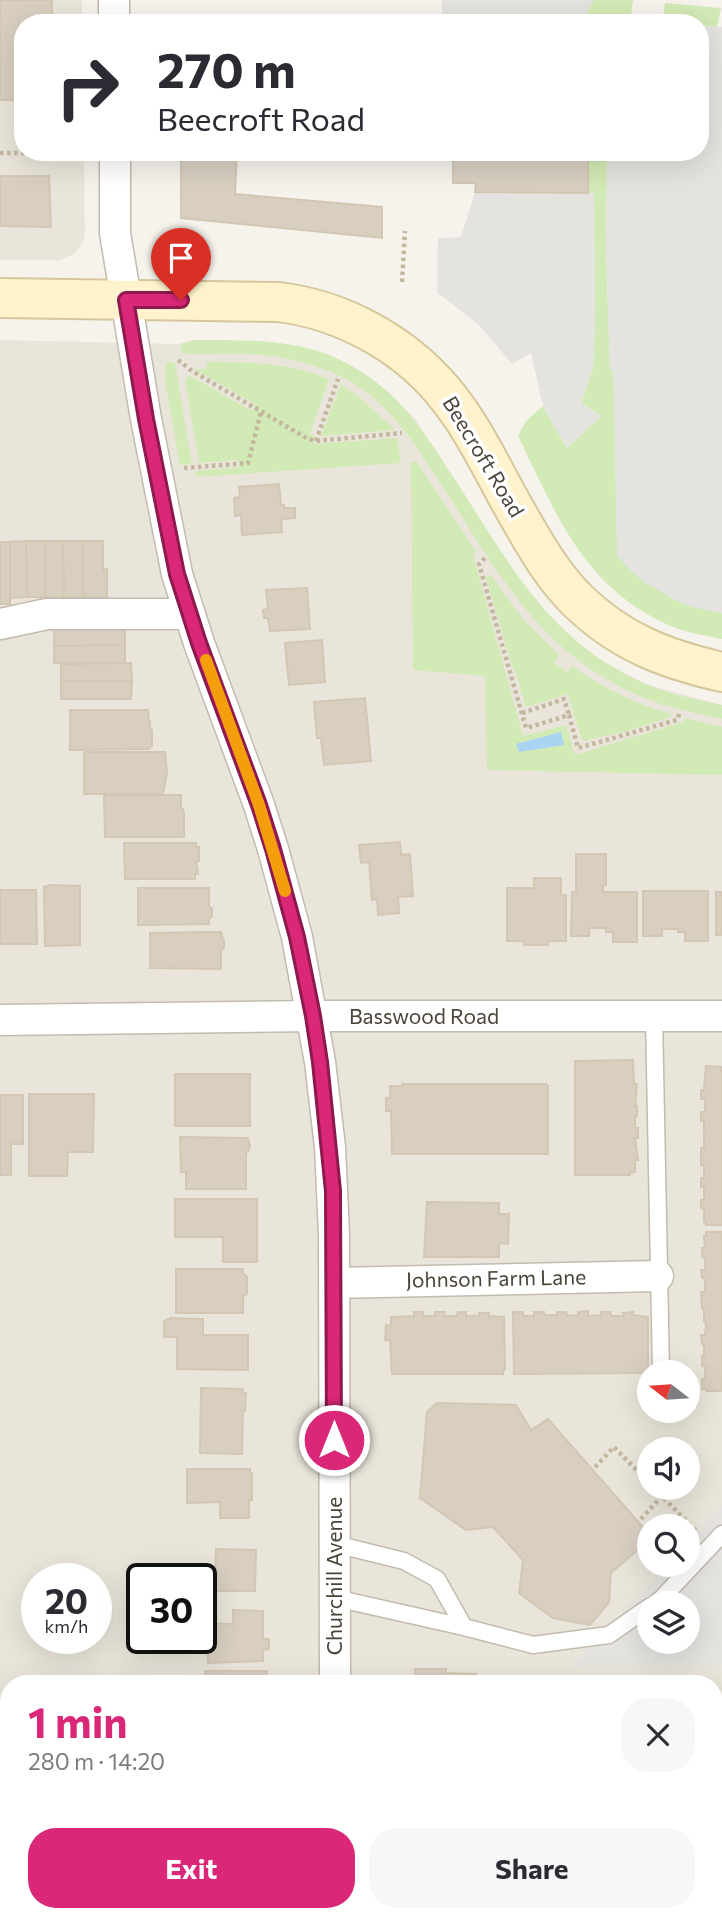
<!DOCTYPE html>
<html lang="en">
<head>
<meta charset="utf-8">
<style>
  body { margin:0; font-family:Commissioner,sans-serif; background:#f7f7f7; color:#2b2b33; height:100vh; display:flex; flex-direction:column; font-size:26px; white-space:nowrap }
  * { box-sizing:border-box; margin:0 }
  p { font-size:23px; color:#7c7c81 }
  .icon { flex:none; width:38px; height:38px; fill:none; stroke:currentColor; stroke-width:2; stroke-linecap:round; stroke-linejoin:round }
  .map { position:relative; flex:1; overflow:hidden }
  .details { position:absolute; left:0px; top:1675px; width:723px; height:247px; display:flex; flex-direction:column; background:#fff; border-radius:28px 28px 0 0; box-shadow:0 7px 28px #0002 }
  .details>* { flex:none }
  .guide { position:absolute; left:14px; top:14px; width:695px; height:147px; border-radius:28px; box-shadow:0 7px 28px #0002; background:#fff; color:#2b2b33; overflow:hidden }
  .needle { width:46px; rotate:287deg }
  .fabs { position:absolute; left:637px; top:1360px; display:grid; gap:14px }
  .fabs a { display:grid; place-items:center; width:63px; height:63px; border-radius:50%; background:#fff; box-shadow:0 7px 28px #0002; font-size:35px }
  .speed { position:absolute; left:21px; top:1563px; display:flex; gap:14px; font-size:35px; font-weight:700; text-align:center }
  .speed>* { display:grid; place-content:center; width:91px; height:91px; border-radius:50%; background:#fff; box-shadow:0 7px 28px #0002; line-height:1 }
  .speed small { font-size:18px; font-weight:400 }
  .speed .limit { border:4px solid #111; border-radius:10px; background:#fff; color:#111 }
  .pin { position:absolute; display:grid; place-items:center; width:60px; height:60px; color:#fff; margin:-72px -30px; border-radius:50% 50% 50% 0; rotate:-45deg; box-shadow:0 0 7px #0007 }
  .pin .icon { rotate:45deg }
  .me { position:absolute; width:77px; margin:-38px; rotate:0deg; stroke-linejoin:round; filter:drop-shadow(0 0 5px #0008) }
  .turn { display:flex; align-items:center; gap:24px; height:147px; padding:0 28px; font-size:32px }
  .turn .icon { width:91px; height:91px; stroke-width:2.5 }
  .turn b { display:block; font-size:49px; line-height:60px }
  .round { display:grid; place-items:center; flex:none; width:74px; height:74px; border-radius:28px; background:#f7f7f7 }
  .overview { display:flex; align-items:center; justify-content:space-between; height:119px; padding:0 28px }
  h1 { font-size:42px; font-weight:700; line-height:52px; color:#db2777 }
  .primary-button { display:flex; gap:14px; margin-top:auto; padding:14px 28px }
  .primary-button a { flex:1; height:80px; border-radius:28px; background:#db2777; color:#fff; font-size:28px; font-weight:700; line-height:80px; text-align:center }
  .primary-button a+a { background:#f7f7f7; color:#2b2b33 }
  .map>svg:first-child { display:block }
</style>
</head>
<body>
<div class="map">
<svg width="722" height="1921" viewBox="0 0 722 1921">
  <rect width="100%" height="100%" fill="#f6f3ec"/>
  <path fill="#eae5da" fill-rule="evenodd" d="M0,0H82V23H23V152H84L85,237L80,247L74,254L60,260H0Z
    M0,340L180,344L194,340L264,341L302,347L349,364L390,393L415,419L518,578L544,611L562,629L583,648L599,659L634,678L652,686L722,705V1921H0ZM649,1372H688V1410H649ZM649,1449H688V1488H649ZM649,1526H688V1564H649ZM37,1578H96V1638H37ZM142,1578H201V1638H142ZM649,1603H688V1642H649ZM9,1684H714V1913H9Z"/>
  <path fill="#d2eab5" d="M594,0H633L630,23H587V11Z
    M665,3L721,8L717,27L700,26V23H662Z
    M588,152H607L606,247L610,370H613L643,581C674,599 687,606 722,613V639C703,635 682,632 664,623C581,583 556,513 518,436L525,422L543,406L567,448L601,416L581,403L593,367L595,322L594,193H588Z
    M194,340C247,341 301,337 350,365C397,391 422,428 450,472C508,560 547,643 650,686C673,695 698,700 722,705V719C695,713 666,707 640,696C535,650 497,569 437,478C412,440 386,399 344,378C313,363 280,355 246,354C225,353 203,356 182,353L180,344Z
    M166,362L175,363L192,464L180,465L165,381Z
    M207,362C253,362 285,362 329,379L310,434L314,435V444L397,438L401,463L196,477L195,471L239,467L238,460L199,463L185,381L189,375L252,411L255,404L194,369H206Z
    M341,384L359,397L395,430L321,436Z
    M411,462H417L476,552L473,555L523,736L566,725L575,755L683,722L684,718L722,727V775L487,770L485,676L413,670Z
    M491,575L523,619L559,655L554,663L568,672L572,666C602,688 636,704 671,714V717L624,732L582,741L568,694L526,707L516,674L512,666L486,577Z"/>
  <path fill="#e5e3e0" fill-rule="evenodd" d="M442,0H594L587,11V23H442Z
    M700,26L722,27V613L692,607L675,600L643,581L629,569L617,555L613,370H610L606,247L607,152H700Z
    M475,192L594,193L595,322L593,367L581,403L601,416L567,448L543,406L531,353L512,364L479,325L437,292L438,238L461,237Z
    M722,1506V1665L572,1666L667,1565L688,1564V1542ZM649,1603H688V1642H649Z"/>
  <path fill="#a9d4f2" d="M561,732L564,745L519,752L516,744Z"/>
  <path fill="#d8cfc1" stroke="#d3c7b4" stroke-width="2" d="M0,0H52V23H23V100H0Z
    M181,152H237L235,194L382,207V238L181,218Z
    M453,152H588V193L475,192L476,183H453Z
    M0,176H49L51,227L0,226Z
    M279,484L281,505H284V508H295V518L281,519L282,532L242,535L241,515L235,516L234,498L240,497L239,487Z
    M26,541H45V597H27Z
    M26,541L27,597L10,598V542Z
    M45,541H63L64,597H45Z
    M63,541H83V597H64Z
    M83,541H103V570L107,569V597H83Z
    M0,542H10V604H0Z
    M307,588L310,629L270,631L268,618H264L263,610L268,609L266,590Z
    M54,628H125V645L54,646Z
    M322,640L325,682L289,685L285,643Z
    M125,645V663H54V646Z
    M131,663L132,681H61V664Z
    M61,681H132L131,699H61Z
    M365,698L371,761L324,765L321,738H317L314,702Z
    M70,710H148L149,723L150,722V728L152,730V746L148,749L70,750Z
    M84,752H165L167,772L163,794H84Z
    M104,795H181V809H183L184,815V837H105Z
    M400,842L401,855L410,854L413,896L398,897L399,913L378,915L377,899L372,900L369,862L361,863L359,845Z
    M124,843H196V847H199V861H196L198,874H195V879H125Z
    M576,854H606V885H603V892H637V942H613V932H606V928H589V936H571L572,892H576Z
    M534,878H561V895H566V941H548V945H524V941H507V888H534Z
    M51,885L80,886V945L45,946L44,887Z
    M138,888H209V906L212,909V917L209,919V924L138,925Z
    M0,890H36L37,944H0Z
    M643,891H708V941H685V932H678V929H662V936H643Z
    M716,892H722V935H716Z
    M209,932H221L222,937L224,940V948L221,950V969L150,968V933Z
    M633,1060L634,1084H637L635,1106H637V1116H635V1128H638V1138H635L638,1160H635V1172L630,1173V1175H575V1061Z
    M706,1066L722,1067V1225H706V1222H704V1209L701,1208V1200H704V1187H701V1178H704V1165H701V1148H704V1136L706,1134H704V1121H701V1112H705V1099H701V1090H704Z
    M175,1074H250V1126H175Z
    M402,1084H546L548,1086V1154H392L391,1111H386V1098H390V1086H402Z
    M29,1094H94L93,1152H68L67,1176H29Z
    M0,1095H23V1144H11V1175H0Z
    M180,1137L248,1138L250,1147L248,1152H246V1189H186V1172H181Z
    M175,1199H257V1262H223V1237H175Z
    M427,1202L499,1203V1214H509L508,1244L499,1243V1257H424Z
    M706,1232H722V1391H706V1389H702V1379H705V1367L702,1366V1356H704V1345L702,1344L701,1335H705L706,1324L704,1321V1309H702L701,1292H705V1279L702,1278L701,1270H705V1258L702,1257V1248H705L704,1236H706Z
    M176,1269H243V1273L247,1277V1294L243,1297V1313H176Z
    M588,1311V1316L601,1315V1312H610L611,1316H624L623,1313L633,1312L632,1315L648,1317V1370H646V1373L514,1374L513,1312H523V1316H534V1312H544V1315H557V1312H566L567,1316L578,1315V1312Z
    M414,1312H423V1316H435V1312H445L444,1316H457L458,1312H466V1316H479V1313H489V1316L504,1317L505,1370H503V1374H392L390,1340H385L386,1325L391,1326V1317L414,1316Z
    M171,1318L203,1319V1335H248V1370L177,1369V1337H164V1321Z
    M201,1388L243,1389V1393H246L245,1411H243L242,1454L200,1453Z
    M437,1403L516,1405L531,1430L548,1419L649,1534V1540L611,1573L609,1602L590,1625L553,1618L519,1593L523,1560L493,1527L466,1530L420,1498L427,1412Z
    M187,1469H250V1473H252V1500H249V1518H220V1502L187,1503Z
    M216,1549L256,1550L255,1591H215Z
    M233,1610L263,1611V1639H269V1649L263,1650V1661L208,1663V1623L233,1624Z
    M415,1669H446V1673L476,1674V1684H415Z
    M205,1671H267V1684H205Z
    M0,1764L4,1771H9V1841H0Z"/>
  <g fill="none" stroke-linecap="round" stroke-linejoin="round">
    <defs>
      <path id="lane" d="M654,1016L661,1372
        M335,1544L404,1561L437,1579L464,1627
        M335,1598L464,1627L533,1645L609,1635L649,1607
        M656,1603L662,1598L722,1534"/>
      <path id="street" d="M114,0V23
        M115,152V233L146,419L177,574L199,643L259,805L273,849L297,937L320,1062L330,1147L334,1234L335,1684
        M0,624L47,614H190
        M0,1020L313,1016H722
        M334,1283L658,1276
        M714,1902H722
        M0,1905L9,1904
        M335,1913L336,1921"/>
      <path id="secondary" d="M0,298L278,302C340,309 403,343 443,391C472,425 492,469 514,508C533,541 550,573 577,600C620,642 665,659 722,672"/>
    </defs>
    <use href="#lane" stroke="#c2bbae" stroke-width="19"/>
    <use href="#street" stroke="#c2bbae" stroke-width="33"/>
    <use href="#secondary" stroke="#d6c79b" stroke-width="42"/>
    <path stroke="#c4b79f" stroke-width="4.5" stroke-dasharray="3.5 3.5" stroke-linecap="butt" d="M0,153H75
      M402,282L405,231
      M178,360L192,371L308,439L316,441L402,433
      M316,441L338,379
      M184,468L248,463L261,412
      M485,558L479,564L526,728L569,715L578,748L677,720L680,712
      M522,713L564,699L569,715
      M595,1467L614,1447L649,1483
      M654,1488L697,1532
      M641,1519L662,1496"/>
    <use href="#lane" stroke="#fff" stroke-width="16"/>
    <use href="#street" stroke="#fff" stroke-width="30"/>
    <use href="#secondary" stroke="#fff3cd" stroke-width="38"/>
  </g>
  <g fill="none" stroke-linecap="round" stroke-linejoin="round">
    <defs>
      <path id="route" d="M181,300H126L146,419L177,574L199,643L259,805L273,849L297,937L313,1016L320,1062L333,1191L334,1440"/>
    </defs>
    <use href="#route" stroke="#8e194d" stroke-width="18"/>
    <use href="#route" stroke="#db2777" stroke-width="12"/>
    <path stroke="#f59e0b" stroke-width="12" d="M206,660L259,805L285,891"/>
  </g>
  <g text-anchor="middle" stroke-width="7" stroke-linejoin="round" paint-order="stroke">
    <g font-size="21" fill="#4b4439" stroke="#fff">
      <text transform="translate(483 457) rotate(59)" y="7">Beecroft Road</text>
      <text x="424" y="1024">Basswood Road</text>
      <text transform="translate(496 1279) rotate(-1)" y="7">Johnson Farm Lane</text>
      <text transform="translate(335 1576) rotate(-90)" y="7">Churchill Avenue</text>
    </g>
  </g>
</svg>
<div class="fabs">
<a><svg class="needle" viewBox="-14 -14 28 28"><path d="M0-13l5 13h-10z" fill="#e53935"/><path d="M0 13l5-13h-10z" fill="#7c7c81"/></svg></a>
<a><svg class="icon" aria-label="sound" viewBox="0 0 24 24"><path d="M4 9h4l5-4v14l-5-4H4zM17 9q2 3 0 6"/></svg></a>
<a><svg class="icon" aria-label="search" viewBox="0 0 24 24"><circle cx="10" cy="10" r="6"/><path d="M15 15l6 6"/></svg></a>
<a><svg class="icon" aria-label="layers" viewBox="0 0 24 24"><path d="M12 4l9 5-9 5-9-5zM3 14l9 5 9-5"/></svg></a>
</div>
<div class="speed"><div>20<small>km/h</small></div><div class="limit">30</div></div>
<div class="pin" style="left:181px;top:300px;background:#d93025"><svg class="icon" aria-label="arrive" viewBox="0 0 24 24"><path d="M6 21V4h12l-3 4 3 4H6"/></svg></div>
<svg class="me" style="left:334px;top:1440px" viewBox="-20 -20 40 40"><circle r="17" fill="#db2777" stroke="#fff" stroke-width="3"/><path d="M0-11L8 9 0 5-8 9z" fill="#fff"/></svg>
<div class="guide">
<div class="turn"><svg class="icon" aria-label="right" viewBox="0 0 24 24"><path d="M7 20v-9h11M14 6l5 5-5 5"/></svg><div><b>270 m</b>Beecroft Road</div></div>
</div>
<section class="details">
<div class="overview"><div><h1>1 min</h1><p>280 m · 14:20</p></div><a class="round"><svg class="icon" aria-label="close" viewBox="0 0 24 24"><path d="M6 6l12 12M18 6L6 18"/></svg></a></div>
<div class="primary-button"><a>Exit</a><a>Share</a></div>
</section>
</div>
</body>
</html>
